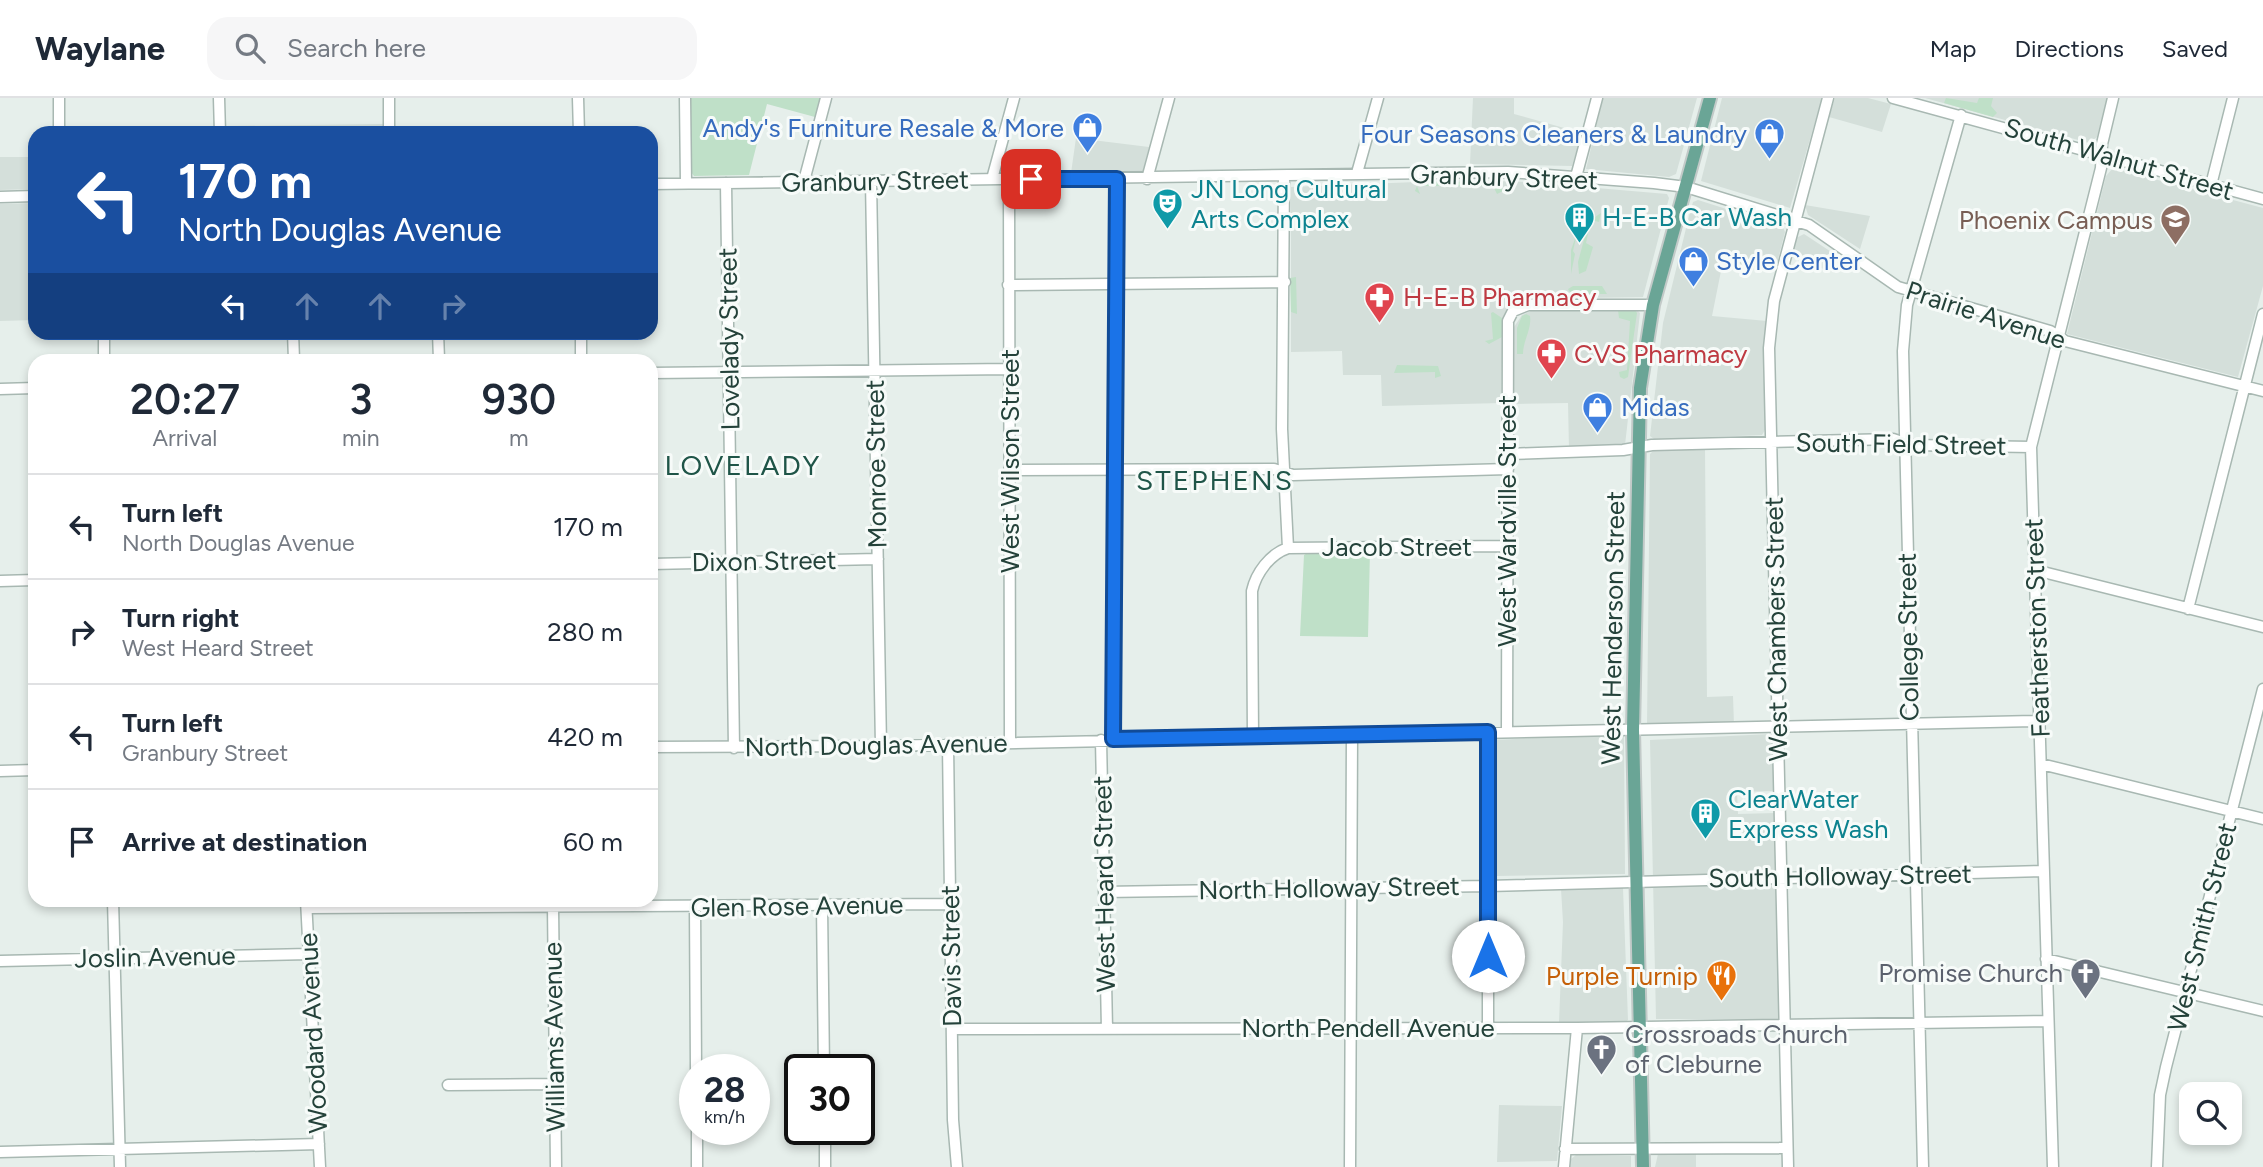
<!DOCTYPE html>
<html lang="en">
<head>
<meta charset="utf-8">
<style>
  body { margin:0; font-family:Figtree,sans-serif; background:#f6f6f7; color:#1f2937; height:100vh; display:flex; flex-direction:column; font-size:26px; white-space:nowrap }
  * { box-sizing:border-box; margin:0 }
  p { font-size:23px; color:#747a83 }
  .icon { flex:none; width:38px; height:38px; fill:none; stroke:currentColor; stroke-width:2; stroke-linecap:round; stroke-linejoin:round }
  .map { position:relative; flex:1; overflow:hidden }
  .panel { position:absolute; left:28px; top:256px; width:630px; height:553px; display:flex; flex-direction:column; background:#fff; border-radius:21px; box-shadow:0 4px 10px #0003 }
  .panel>* { flex:none }
  .hud { position:absolute; left:28px; top:28px; width:630px; height:214px; border-radius:21px; box-shadow:0 4px 10px #0003; background:#1a4fa0; color:#fff; overflow:hidden }
  .tools { position:absolute; left:2179px; top:984px; display:grid; gap:14px }
  .tools a { display:grid; place-items:center; width:63px; height:63px; border-radius:14px; background:#fff; box-shadow:0 4px 10px #0003; font-size:35px }
  .speed { position:absolute; left:679px; top:956px; display:flex; gap:14px; font-size:35px; font-weight:700; text-align:center }
  .speed>* { display:grid; place-content:center; width:91px; height:91px; border-radius:50%; background:#fff; box-shadow:0 4px 10px #0003; line-height:1 }
  .speed small { font-size:18px; font-weight:400 }
  .speed .limit { border:4px solid #111; border-radius:10px; background:#fff; color:#111 }
  .pin { position:absolute; display:grid; place-items:center; width:60px; height:60px; color:#fff; margin:-30px; border-radius:14px; box-shadow:0 4px 10px #0006 }
  .me { position:absolute; width:77px; margin:-38px; rotate:0deg; stroke-linejoin:round; filter:drop-shadow(0 0 5px #0008) }
  .turn { display:flex; align-items:center; gap:24px; height:147px; padding:0 35px; font-size:32px }
  .turn .icon { width:91px; height:91px; stroke-width:2.5 }
  .turn b { display:block; font-size:49px; line-height:60px }
  .lanes { display:flex; align-items:center; height:66px; padding:0 35px; background:#0003; justify-content:center; gap:35px; direction:ltr }
  .lanes .off { opacity:.35 }
  .eta { display:flex; justify-content:space-evenly; align-items:center; height:119px; text-align:center }
  .eta b { font-size:42px; font-weight:600; line-height:49px }
  ul { padding:0; list-style:none }
  li { display:flex; align-items:center; gap:21px; height:105px; padding:0 35px; border-top:2px solid #e0e1e3 }
  li div { flex:1 }
  li b { display:block; font-size:26px }
  li em { font-style:normal }
  header { display:flex; align-items:center; gap:42px; box-sizing:border-box; height:98px; padding:0 35px; background:#fff; border-bottom:2px solid #e0e1e3 }
  header strong { font-size:33px }
  nav { display:flex; gap:38px; margin-inline-start:auto; font-size:24px }
  .search { width:490px; height:63px; background:#f6f6f7; display:flex; align-items:center; gap:18px; box-sizing:border-box; padding:0 24px; border-radius:21px; color:#747a83; font-size:26px }
  .map>svg:first-child { display:block }
</style>
</head>
<body>
<header>
<strong>Waylane</strong>
<div class="search"><svg class="icon" aria-label="search" viewBox="0 0 24 24"><circle cx="10" cy="10" r="6"/><path d="M15 15l6 6"/></svg>Search here</div>
<nav><a>Map</a><a>Directions</a><a>Saved</a></nav>
</header>
<div class="map">
<svg width="2263" height="1069" viewBox="0 0 2263 1069">
  <rect width="100%" height="100%" fill="#e6efeb"/>
  <path fill="#d4dfda" d="M1473,0H1514V16L1582,35L1572,68L1470,66Z
    M1603,0H1697L1676,76L1669,79L1586,71Z
    M1722,0H1822L1790,110L1701,83Z
    M1835,0H1868L1891,6L1882,34L1829,19Z
    M1925,0H2107L2097,39L2089,45Z
    M383,26V35H226V28Z
    M1076,40L1149,49L1143,72L1071,75Z
    M0,59H35V91L0,92Z
    M2113,70L2263,110V188L2238,279L2067,236L2106,78Z
    M1467,82L1526,84L1667,96L1669,100L1643,199L1521,201L1508,208L1503,220L1501,305L1382,308L1381,277H1343L1342,253L1291,254V89Z
    M1698,102L1783,129L1785,134L1775,173L1723,163L1712,218L1767,223L1765,332L1762,337L1654,341L1650,338L1663,225L1689,118L1693,104Z
    M35,105V222L0,223V106Z
    M1805,107L1870,118L1860,151L1808,117Z
    M1804,136L1842,161L1835,175L1791,159L1796,140Z
    M1533,212H1637L1640,215L1625,347L1569,351L1568,305L1514,306V229L1522,217Z
    M1705,351L1707,599L1733,598L1734,627L1647,628L1650,356L1653,353Z
    M1624,636L1625,776L1496,778L1494,642Z
    M1770,636L1774,638L1775,693L1737,694L1738,716L1775,715L1779,921H1656L1650,642Z
    M1623,790L1628,922L1624,925H1559L1563,824L1561,791Z
    M1499,1007L1562,1008L1557,1063L1497,1064Z
    M1696,1055V1069H1655L1658,1056Z
    M1576,1057L1631,1058V1069H1570L1571,1061Z"/>
  <path fill="#bfe0c8" d="M690,0H820L815,19L767,6L749,77L694,78L691,74Z
    M1946,0L1977,5L1979,0H1993L1991,8L1997,15L1993,19L1944,5Z
    M1433,84H1494L1501,86L1503,93L1497,96L1493,88H1417L1420,96L1415,93L1418,85Z
    M1585,112L1580,136H1577L1573,153L1575,156L1571,176V152Z
    M1601,115L1599,124L1591,122L1586,145L1593,149L1586,173L1579,176L1578,164L1589,123Z
    M1296,179L1297,216L1291,214L1290,180Z
    M1573,188H1602L1607,196H1571L1568,191Z
    M1618,212H1635L1637,215L1628,279L1624,281L1620,279L1619,274L1627,272L1630,223L1619,220Z
    M1493,214L1502,220V239L1489,246L1485,243L1493,241L1491,215Z
    M1526,216L1530,218C1532,230 1523,243 1523,256H1517V230L1522,218Z
    M1397,267L1438,268L1441,278L1435,280V274L1394,275Z
    M1311,453H1370L1368,539L1300,538L1304,457Z"/>
  <g fill="none" stroke-linecap="round" stroke-linejoin="round">
    <defs>
      <path id="minor" d="M59,0V35
        M219,0L220,35
        M389,0V35
        M578,0L579,35
        M685,0L686,85
        M1893,0L2263,101
        M1357,75L1378,0
        M1576,79L1597,0
        M992,81L1014,0
        M1009,81L1010,645
        M1147,81L1169,0
        M804,83L826,0
        M871,83L881,648
        M726,85L734,650
        M651,86L1508,74L1654,85L1686,89L1809,127L1898,189L2050,233L2065,243L2263,293
        M2211,87L2233,0
        M0,99L35,98
        M1008,187L1285,184
        M104,234V262
        M293,234L294,262
        M438,234L439,262
        M581,234V262
        M651,275L1010,271
        M0,291L35,290
        M1508,356L1623,352L1652,347L1893,341L1911,347L2031,349
        M1010,372L1274,371L1293,377L1508,371
        M1288,450L1507,448
        M651,466L878,461
        M2035,472L2263,529
        M0,483L35,482
        M2188,511L2263,216
        M1488,634V928
        M1507,634L1508,223L1513,213L1528,207H1653
        M1253,639L1252,493C1256,475 1270,456 1288,450L1282,331L1284,79
        M1113,641L1117,81
        M1101,642L1107,931
        M948,646L953,1022L957,1069
        M651,649L881,648L2039,623
        M2041,666L2263,721
        M0,673L35,672
        M1104,794L1488,788L2044,773
        M113,802L120,1069
        M306,802L320,1069
        M553,808L556,1069
        M822,808L824,971
        M695,809L696,971
        M307,810L950,806
        M2046,861L2263,913
        M0,863L309,856
        M952,931L1577,930L2048,923
        M448,987L555,986
        M697,1031V1069
        M825,1031V1069
        M1565,1051L1787,1050
        M0,1054L319,1046
        M1350,1069L1352,637
        M1564,1069L1577,930
        M1788,1069L1769,250L1774,203L1828,0
        M1923,1069L1903,253L1907,207L1961,17
        M2053,1069L2031,349L2101,70L2102,46L2113,0
        M2157,1069L2160,997L2166,969L2263,591"/>
      <path id="major" d="M1643,1069L1633,632L1640,290L1653,207L1710,0"/>
    </defs>
    <use href="#minor" stroke="#a8b8b2" stroke-width="13"/>
    <use href="#major" stroke="#c2cac8" stroke-width="16"/>
    <use href="#minor" stroke="#fff" stroke-width="10"/>
    <use href="#major" stroke="#6aa596" stroke-width="12"/>
  </g>
  <g fill="none" stroke-linecap="round" stroke-linejoin="round">
    <defs>
      <path id="route" d="M1031,81H1117L1113,641L1488,634V858"/>
    </defs>
    <use href="#route" stroke="#114b97" stroke-width="18"/>
    <use href="#route" stroke="#1a73e8" stroke-width="12"/>
  </g>
  <defs>
    <symbol id="shop-pin" viewBox="-11 -11 22 30"><path d="M0 17L-7.5 6A9.5 9.5 0 1 1 7.5 6Z" fill="#3f7fe0" stroke="#f7fbf9"/><path d="M-5-2.5h2.3a2.7 3.5 0 0 1 5.4 0H5L5.5 6h-11ZM-1.5-2.5h3a1.5 2.3 0 0 0-3 0Z" fill="#fff"/></symbol>
    <symbol id="theatre-pin" viewBox="-11 -11 22 30"><path d="M0 17L-7.5 6A9.5 9.5 0 1 1 7.5 6Z" fill="#0f9aa8" stroke="#f7fbf9"/><path d="M-5-5.5Q0-4 5-5.5V0Q5 5 0 6Q-5 5-5 0ZM-3.3-2.5H-1v1.5H-3.3ZM1-2.5H3.3v1.5H1ZM-2.8 1Q0 5.5 2.8 1Z" fill="#fff"/></symbol>
    <symbol id="building-pin" viewBox="-11 -11 22 30"><path d="M0 17L-7.5 6A9.5 9.5 0 1 1 7.5 6Z" fill="#0f9aa8" stroke="#f7fbf9"/><path d="M-4-6H4V6H1V3H-1V6H-4ZM-2.5-4.3h1.7v1.8h-1.7ZM.8-4.3h1.7v1.8H.8ZM-2.5-1h1.7V.8h-1.7ZM.8-1h1.7V.8H.8Z" fill="#fff"/></symbol>
    <symbol id="school-pin" viewBox="-11 -11 22 30"><path d="M0 17L-7.5 6A9.5 9.5 0 1 1 7.5 6Z" fill="#8d6e63" stroke="#f7fbf9"/><path d="M0-5L7-2L0 1L-7-2ZM-4 1L0 2.5L4 1V4Q0 6-4 4Z" fill="#fff"/></symbol>
    <symbol id="pharmacy-pin" viewBox="-11 -11 22 30"><path d="M0 17L-7.5 6A9.5 9.5 0 1 1 7.5 6Z" fill="#e0444e" stroke="#f7fbf9"/><path d="M-2-6h4v4h4v4h-4v4h-4v-4h-4v-4h4Z" fill="#fff"/></symbol>
    <symbol id="church-pin" viewBox="-11 -11 22 30"><path d="M0 17L-7.5 6A9.5 9.5 0 1 1 7.5 6Z" fill="#6b7280" stroke="#f7fbf9"/><path d="M-1.2-6h2.4v3.5h3.3v2.4h-3.3V6h-2.4V-.1h-3.3v-2.4h3.3Z" fill="#fff"/></symbol>
    <symbol id="restaurant-pin" viewBox="-11 -11 22 30"><path d="M0 17L-7.5 6A9.5 9.5 0 1 1 7.5 6Z" fill="#e8710a" stroke="#f7fbf9"/><path d="M-5-6h1v4h1v-4h1v4h1v-4h1v5L-1.5 .5V6h-2V.5L-5-1ZM5-6V6H3V1.5H1.5Q1.5-4 5-6Z" fill="#fff"/></symbol>
  </defs>
  <g fill-rule="evenodd">
    <use href="#shop-pin" x="1070" y="12" width="35" height="47"/>
    <use href="#shop-pin" x="1752" y="18" width="35" height="47"/>
    <use href="#theatre-pin" x="1150" y="88" width="35" height="47"/>
    <use href="#building-pin" x="1562" y="102" width="35" height="47"/>
    <use href="#school-pin" x="2158" y="104" width="35" height="47"/>
    <use href="#shop-pin" x="1676" y="146" width="35" height="47"/>
    <use href="#pharmacy-pin" x="1362" y="182" width="35" height="47"/>
    <use href="#pharmacy-pin" x="1534" y="238" width="35" height="47"/>
    <use href="#shop-pin" x="1580" y="292" width="35" height="47"/>
    <use href="#building-pin" x="1688" y="698" width="35" height="47"/>
    <use href="#church-pin" x="2068" y="858" width="35" height="47"/>
    <use href="#restaurant-pin" x="1704" y="860" width="35" height="47"/>
    <use href="#church-pin" x="1584" y="934" width="35" height="47"/>
  </g>
  <g text-anchor="middle" stroke-width="6" stroke-linejoin="round" paint-order="stroke">
    <g font-size="26" fill="#366cbe" stroke="#f7fbf9" text-anchor="end">
      <text x="1064" y="39">Andy's Furniture Resale &amp; More</text>
      <text x="1747" y="45">Four Seasons Cleaners &amp; Laundry</text>
      <text x="1716" y="172" text-anchor="start">Style Center</text>
      <text x="1621" y="318" text-anchor="start">Midas</text>
    </g>
    <g font-size="26" fill="#24423a" stroke="#f7fbf9">
      <text transform="translate(2119 61) rotate(16)" y="9">South Walnut Street</text>
      <text transform="translate(1504 79) rotate(2)" y="9">Granbury Street</text>
      <text transform="translate(875 83) rotate(-1)" y="9">Granbury Street</text>
      <text transform="translate(1986 217) rotate(18)" y="9">Prairie Avenue</text>
      <text transform="translate(729 241) rotate(-91)" y="9">Lovelady Street</text>
      <text transform="translate(1901 346) rotate(1)" y="9">South Field Street</text>
      <text transform="translate(1010 363) rotate(-90)" y="9">West Wilson Street</text>
      <text transform="translate(876 366) rotate(-91)" y="9">Monroe Street</text>
      <text transform="translate(1507 423) rotate(-90)" y="9">West Wardville Street</text>
      <text x="1397" y="458">Jacob Street</text>
      <text transform="translate(764 463) rotate(-1)" y="9">Dixon Street</text>
      <text transform="translate(1613 530) rotate(-89)" y="9">West Henderson Street</text>
      <text transform="translate(2037 530) rotate(-92)" y="9">Featherston Street</text>
      <text transform="translate(1776 531) rotate(-91)" y="9">West Chambers Street</text>
      <text transform="translate(1908 539) rotate(-91)" y="9">College Street</text>
      <text transform="translate(876 647) rotate(-1)" y="9">North Douglas Avenue</text>
      <text transform="translate(1840 778) rotate(-1)" y="9">South Holloway Street</text>
      <text transform="translate(1104 786) rotate(-91)" y="9">West Heard Street</text>
      <text transform="translate(1329 790) rotate(-1)" y="9">North Holloway Street</text>
      <text transform="translate(797 808) rotate(-1)" y="9">Glen Rose Avenue</text>
      <text transform="translate(2202 829) rotate(-76)" y="9">West Smith Street</text>
      <text transform="translate(951 858) rotate(-91)" y="9">Davis Street</text>
      <text transform="translate(155 859) rotate(-1)" y="9">Joslin Avenue</text>
      <text x="1368" y="939">North Pendell Avenue</text>
      <text transform="translate(313 935) rotate(-93)" y="9">Woodard Avenue</text>
      <text transform="translate(554 939) rotate(-91)" y="9">Williams Avenue</text>
    </g>
    <g font-size="26" fill="#0d838f" stroke="#f7fbf9" text-anchor="start">
      <text x="1191" y="100">JN Long Cultural<tspan x="1191" dy="30">Arts Complex</tspan></text>
      <text x="1602" y="128">H-E-B Car Wash</text>
      <text x="1728" y="710">ClearWater<tspan x="1728" dy="30">Express Wash</tspan></text>
    </g>
    <g font-size="26" fill="#785e54" stroke="#f7fbf9" text-anchor="end">
      <text x="2153" y="131">Phoenix Campus</text>
    </g>
    <g font-size="26" fill="#be3a42" stroke="#f7fbf9" text-anchor="start">
      <text x="1403" y="208">H-E-B Pharmacy</text>
      <text x="1574" y="265">CVS Pharmacy</text>
    </g>
    <g font-size="26" fill="#5b616d" stroke="#f7fbf9" text-anchor="end">
      <text x="2063" y="884">Promise Church</text>
      <text x="1625" y="945" text-anchor="start">Crossroads Church<tspan x="1625" dy="30">of Cleburne</tspan></text>
    </g>
    <g font-size="26" fill="#c56008" stroke="#f7fbf9" text-anchor="end">
      <text x="1698" y="887">Purple Turnip</text>
    </g>
    <g font-size="28" letter-spacing="2" fill="#1f5548" stroke="#f7fbf9">
      <text x="743" y="377">LOVELADY</text>
      <text x="1215" y="392">STEPHENS</text>
    </g>
  </g>
</svg>
<div class="tools">
<a><svg class="icon" aria-label="search" viewBox="0 0 24 24"><circle cx="10" cy="10" r="6"/><path d="M15 15l6 6"/></svg></a>
</div>
<div class="speed"><div>28<small>km/h</small></div><div class="limit">30</div></div>
<div class="pin" style="left:1031px;top:81px;background:#d93025"><svg class="icon" aria-label="arrive" viewBox="0 0 24 24"><path d="M6 21V4h12l-3 4 3 4H6"/></svg></div>
<svg class="me" style="left:1488px;top:858px" viewBox="-20 -20 40 40"><circle r="19" fill="#fff"/><path d="M0-13L10 11 0 6-10 11z" fill="#1a73e8"/></svg>
<div class="hud">
<div class="turn"><svg class="icon" aria-label="left" viewBox="0 0 24 24"><path d="M17 20v-9H6M10 6l-5 5 5 5"/></svg><div><b>170 m</b>North Douglas Avenue</div></div>
<div class="lanes"><svg class="icon" aria-label="left" viewBox="0 0 24 24"><path d="M17 20v-9H6M10 6l-5 5 5 5"/></svg><svg class="icon off" aria-label="ahead" viewBox="0 0 24 24"><path d="M12 20V5M6 11l6-6 6 6"/></svg><svg class="icon off" aria-label="ahead" viewBox="0 0 24 24"><path d="M12 20V5M6 11l6-6 6 6"/></svg><svg class="icon off" aria-label="right" viewBox="0 0 24 24"><path d="M7 20v-9h11M14 6l5 5-5 5"/></svg></div>
</div>
<section class="panel">
<div class="eta">
<div><b>20:27</b><p>Arrival</p></div>
<div><b>3</b><p>min</p></div>
<div><b>930</b><p>m</p></div>
</div>
<ul>
<li><svg class="icon" aria-label="left" viewBox="0 0 24 24"><path d="M17 20v-9H6M10 6l-5 5 5 5"/></svg><div><b>Turn left</b><p>North Douglas Avenue</p></div><em>170 m</em></li>
<li><svg class="icon" aria-label="right" viewBox="0 0 24 24"><path d="M7 20v-9h11M14 6l5 5-5 5"/></svg><div><b>Turn right</b><p>West Heard Street</p></div><em>280 m</em></li>
<li><svg class="icon" aria-label="left" viewBox="0 0 24 24"><path d="M17 20v-9H6M10 6l-5 5 5 5"/></svg><div><b>Turn left</b><p>Granbury Street</p></div><em>420 m</em></li>
<li><svg class="icon" aria-label="arrive" viewBox="0 0 24 24"><path d="M6 21V4h12l-3 4 3 4H6"/></svg><div><b>Arrive at destination</b></div><em>60 m</em></li>
</ul>
</section>
</div>
</body>
</html>
